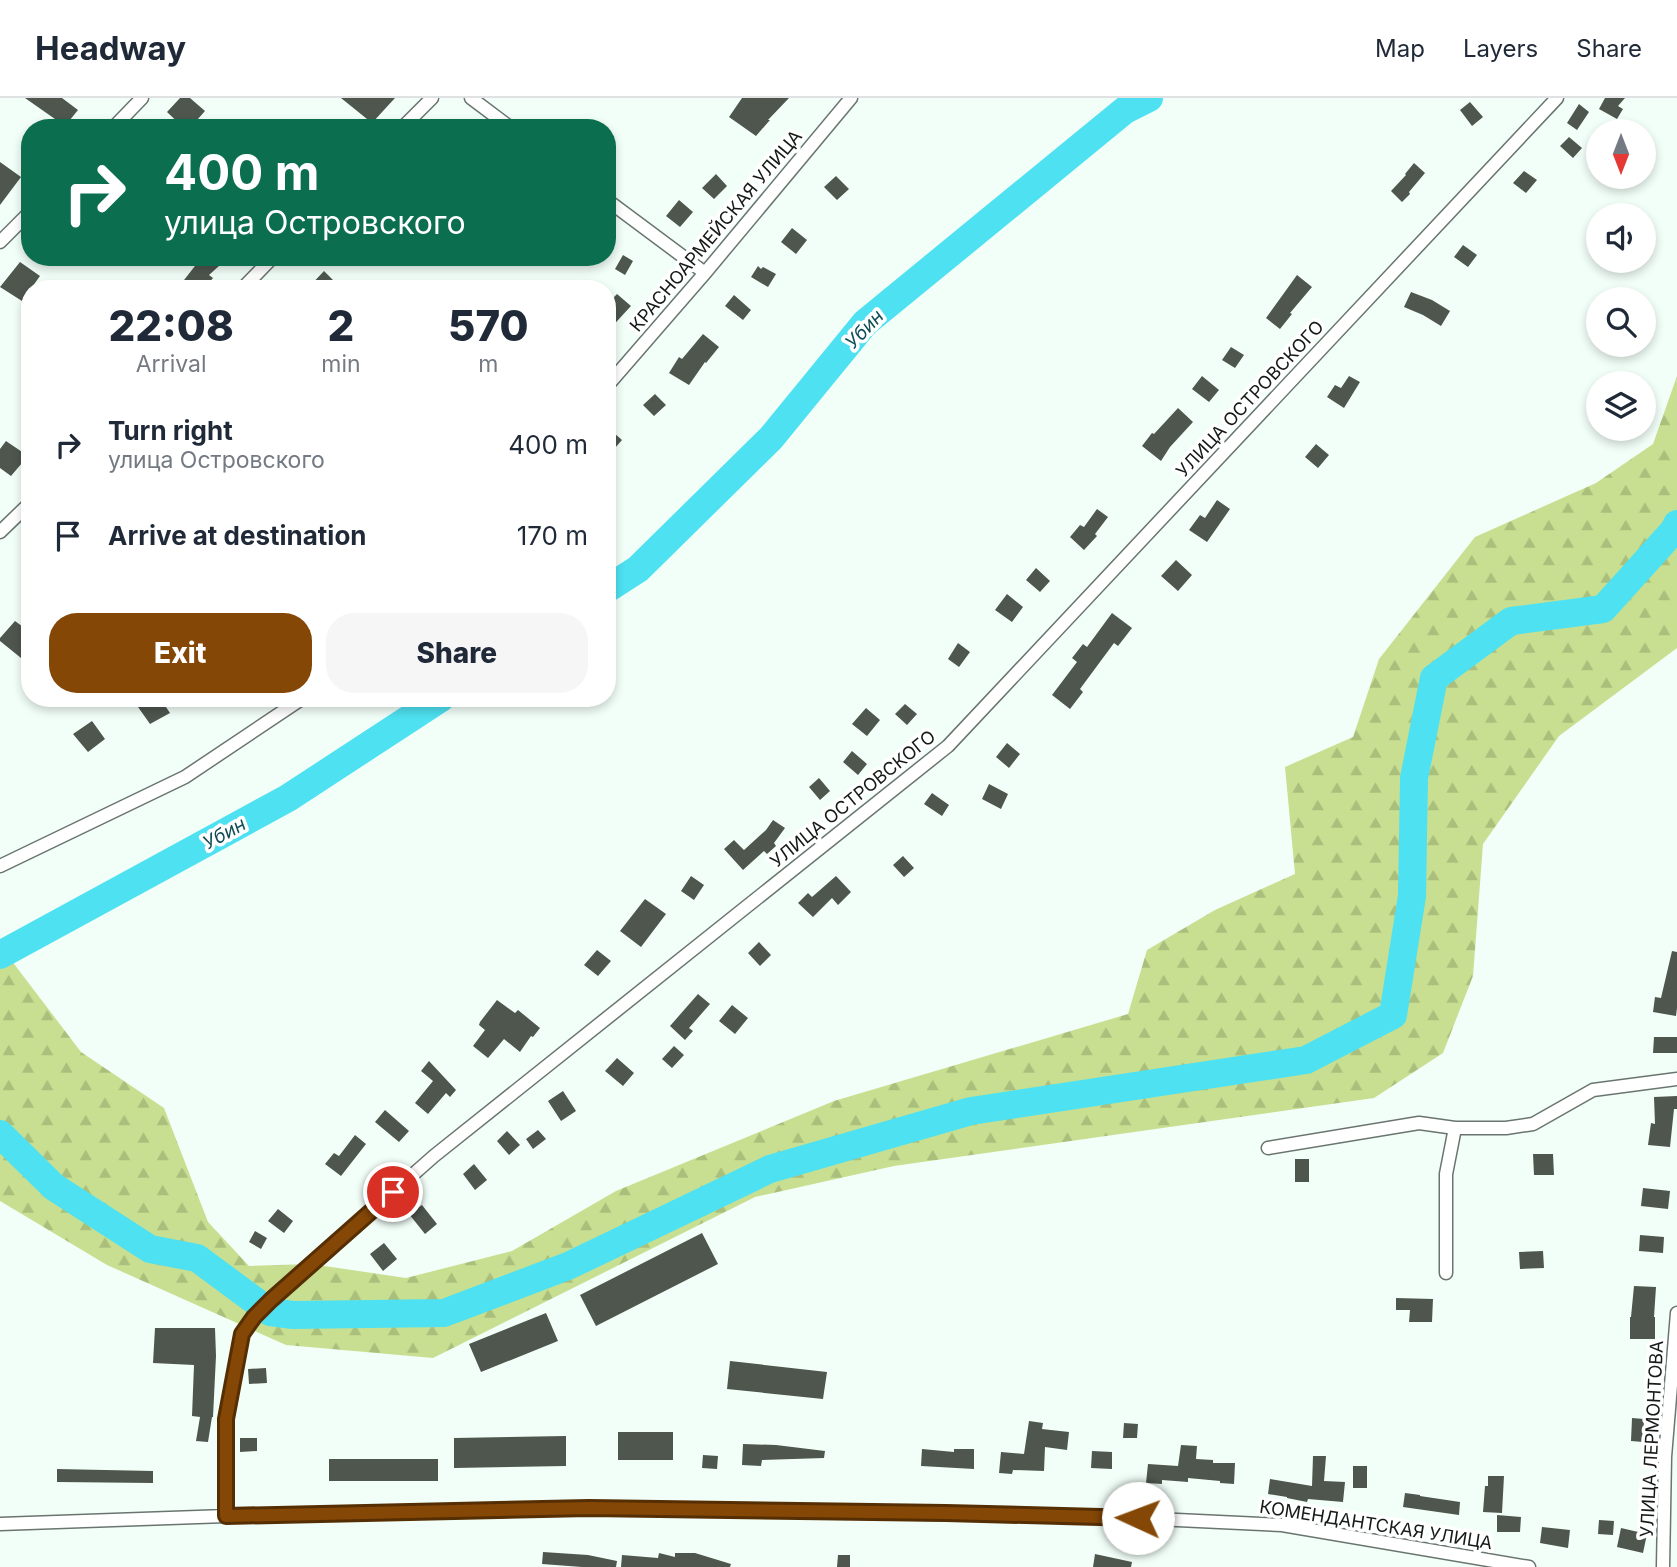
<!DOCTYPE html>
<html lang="en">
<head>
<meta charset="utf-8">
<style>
  body { margin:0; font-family:Inter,sans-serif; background:#f6f6f7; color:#1f2937; height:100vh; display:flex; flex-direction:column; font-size:26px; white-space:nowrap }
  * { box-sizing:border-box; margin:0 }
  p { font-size:23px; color:#747a83 }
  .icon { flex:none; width:38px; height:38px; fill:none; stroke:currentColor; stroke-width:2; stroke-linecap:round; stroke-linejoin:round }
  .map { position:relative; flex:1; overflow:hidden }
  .sheet { position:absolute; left:21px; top:182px; width:595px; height:427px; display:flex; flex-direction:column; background:#fff; border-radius:28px; box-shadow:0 4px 10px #0003 }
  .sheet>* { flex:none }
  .top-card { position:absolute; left:21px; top:21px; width:595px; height:147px; border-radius:28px; box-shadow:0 4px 10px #0003; background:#0b6e4f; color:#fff; overflow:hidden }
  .needle { width:46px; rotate:180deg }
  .fabs { position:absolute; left:1586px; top:21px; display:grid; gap:14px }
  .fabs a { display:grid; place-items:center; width:70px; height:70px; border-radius:50%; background:#fff; box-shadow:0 4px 10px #0003; font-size:35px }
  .pin { position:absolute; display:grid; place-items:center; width:60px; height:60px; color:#fff; margin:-30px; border:4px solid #fff; border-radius:50%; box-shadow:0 2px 7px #0007 }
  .me { position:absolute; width:77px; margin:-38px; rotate:272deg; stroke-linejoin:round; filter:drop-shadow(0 0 5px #0008) }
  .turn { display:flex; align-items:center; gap:24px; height:147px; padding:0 28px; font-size:32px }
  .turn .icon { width:91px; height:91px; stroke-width:2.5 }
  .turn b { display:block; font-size:49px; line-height:60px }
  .eta { display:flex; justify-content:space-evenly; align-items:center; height:119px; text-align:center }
  .eta b { font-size:42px; font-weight:800; line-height:49px }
  .button { display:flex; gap:14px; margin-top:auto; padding:14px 28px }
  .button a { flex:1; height:80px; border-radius:28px; background:#844705; color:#fff; font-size:28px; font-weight:800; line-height:80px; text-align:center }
  .button a+a { background:#f6f6f7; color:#1f2937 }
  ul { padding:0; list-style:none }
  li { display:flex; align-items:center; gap:21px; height:91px; padding:0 28px }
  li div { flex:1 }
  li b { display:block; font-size:26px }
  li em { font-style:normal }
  header { display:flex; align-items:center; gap:42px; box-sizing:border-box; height:98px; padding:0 35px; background:#fff; border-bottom:2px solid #e0e1e3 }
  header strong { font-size:33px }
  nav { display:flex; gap:38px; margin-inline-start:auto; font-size:24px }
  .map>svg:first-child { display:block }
</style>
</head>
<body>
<header>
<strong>Headway</strong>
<nav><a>Map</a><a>Layers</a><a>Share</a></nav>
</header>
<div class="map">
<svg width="1677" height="1469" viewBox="0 0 1677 1469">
  <defs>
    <pattern id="forest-firs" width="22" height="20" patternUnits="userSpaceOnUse" patternTransform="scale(1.75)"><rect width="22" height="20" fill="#c8df91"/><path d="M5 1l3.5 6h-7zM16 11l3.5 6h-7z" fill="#abbf7c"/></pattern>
  </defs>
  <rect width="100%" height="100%" fill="#f2fff8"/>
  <path fill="url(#forest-firs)" d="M1677,278V550L1559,638L1483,746L1473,878L1443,955L1374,1000L894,1068L755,1099L433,1260L286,1247L107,1167L0,1103V857L5,854L81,954L164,1010L208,1124L249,1168L311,1166L406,1180L512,1153L616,1093L834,1003L1128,916L1147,852L1215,812L1295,776L1285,669L1353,639L1379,561L1475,439L1596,385L1653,346Z"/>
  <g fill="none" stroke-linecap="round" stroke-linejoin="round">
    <path stroke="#4ee1f1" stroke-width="28" d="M607,491L638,471L771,340L865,225L1125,12L1149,0
      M0,857L288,700L441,600
      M0,1036L54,1089L150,1151L197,1160L270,1214L293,1217L444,1215L568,1168L770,1071L971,1013L1306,962L1393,917L1412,798L1414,680L1434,580L1511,523L1603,511L1675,431L1677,426"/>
  </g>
  <path fill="#4e564e" d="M25,0H62L78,12L65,28Z
    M180,0H190L205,13L190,30H184L167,14Z
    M341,0H395L372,25Z
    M742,0H789L768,22H770L756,38L729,19Z
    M1605,0H1625L1618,8L1623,11L1617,21L1599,11Z
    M1470,4L1483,19L1472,28L1460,12Z
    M1579,6L1589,14L1577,32L1567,25Z
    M1569,39L1582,50L1573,60L1560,48Z
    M0,64L21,79L0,107Z
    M1414,65L1425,75L1409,94L1410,96L1402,104L1391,93L1406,77L1405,76Z
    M1524,73L1537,82L1526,95L1513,85Z
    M716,76L727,88L714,101L702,90Z
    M836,78L849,91L837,102L824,89Z
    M679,102L693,114L680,129L666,118Z
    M792,130L807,142L796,156L781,144Z
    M1463,147L1477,157L1468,169L1454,159Z
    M623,157L633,163L625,177L615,171Z
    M202,159H229L209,177L213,180L204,191H177Z
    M20,164L40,178L22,203L0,189Z
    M758,168L761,171L763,169L776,176L768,189L751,179Z
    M324,173L342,191H307Z
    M1297,177L1312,189L1290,215L1292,216L1280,231L1266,220Z
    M1411,194L1432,202L1450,213L1441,228L1423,217L1404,209Z
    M617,196L631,208L607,234V206Z
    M734,197L751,212L743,222L725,208Z
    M703,236L719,249L706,265L705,264L689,287L669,275L679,259L682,261Z
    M1231,249L1244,257L1235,270L1222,262Z
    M1202,278L1219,292L1209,304L1192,291Z
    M1349,278L1360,284L1344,310L1327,299L1335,287L1341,290Z
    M655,296L666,307L654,318L643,307Z
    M1178,310L1193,324L1170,349L1161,363L1142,348L1152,335L1154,336Z
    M607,329L622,342L607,359Z
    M6,343L28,358L11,378L0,370V351Z
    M1316,346L1329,357L1318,370L1305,359Z
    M1217,402L1230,411L1207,444L1189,432L1200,417L1205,420Z
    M1097,411L1108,419L1095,436L1097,438L1084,452L1070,439L1080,427L1084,429Z
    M1176,462L1192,477L1178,493L1161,478Z
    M1036,470L1050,483L1040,494L1026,482Z
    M1007,496L1023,509L1012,524L995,512Z
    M1112,515L1132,530L1118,548L1114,545L1080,591L1083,594L1070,611L1052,597L1077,564L1072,560L1083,546L1087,549Z
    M15,523L30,534V551L21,560L0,543V540Z
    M958,545L970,554L959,569L948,561Z
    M152,600H160L170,615L150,626L138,609Z
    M905,606L917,616L907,627L895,616Z
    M866,610L880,622L867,638L852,626Z
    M92,623L105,641L88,654L73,636Z
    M1007,645L1020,656L1009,670L996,659Z
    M852,653L867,666L858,677L843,664Z
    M819,680L830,693L820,702L809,689Z
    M989,686L1008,696L1001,711L982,701Z
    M932,695L949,707L942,718L924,706Z
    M773,722L785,730L774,745L776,748L767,756L764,753L743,772L724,751L734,742L744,752L766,732Z
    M903,758L914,770L904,779L893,767Z
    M691,778L704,787L694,802L681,793Z
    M836,778L851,794L838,807L832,800L813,819L798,805L808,795L812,799Z
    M645,801L666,816L641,849L620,833Z
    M759,844L771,857L760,868L748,855Z
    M597,852L611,863L598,878L584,867Z
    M1672,853L1677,854V910L1676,918L1653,914L1655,899L1661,900Z
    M698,896L710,906L689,930L693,933L685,942L670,928Z
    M497,902L515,915L518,912L540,930L533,939L531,938L520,954L504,941L488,960L473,948L485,932L479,927L480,924Z
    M732,907L748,920L735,936L719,923Z
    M1654,939H1677V955H1653Z
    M674,948L684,957L672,970L662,961Z
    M617,960L634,975L623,988L605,973Z
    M429,963L456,992L450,999L446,995L428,1016L415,1005L433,983L421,973Z
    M563,993L576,1013L561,1023L548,1003Z
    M1677,998V1011H1674L1670,1049L1648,1047L1651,1025L1655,1026L1654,999Z
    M385,1012L409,1033L399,1044L375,1024Z
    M538,1032L546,1041L533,1051L526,1041Z
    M507,1033L520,1047L509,1057L497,1043Z
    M355,1037L366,1046L341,1078L325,1066L334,1055L339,1058Z
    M1533,1056H1553L1554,1077H1534Z
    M1295,1061H1309V1084H1295Z
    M474,1066L487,1082L475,1092L463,1076Z
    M1643,1090L1670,1093L1668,1111L1641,1108Z
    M422,1107L437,1126L425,1136L409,1116Z
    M278,1111L293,1123L284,1135L268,1123Z
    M255,1133L267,1140L261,1151L249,1144Z
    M702,1135L718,1166L596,1228L580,1197Z
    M1640,1137L1664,1139L1663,1155L1639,1153Z
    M384,1145L397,1161L383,1173L370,1156Z
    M1543,1153L1544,1170L1520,1171L1519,1154Z
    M1634,1188L1656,1189L1654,1219H1655V1241H1630V1219H1631Z
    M1396,1200L1433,1201L1432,1224H1409L1410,1212H1396Z
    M546,1215L558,1243L481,1274L469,1246Z
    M155,1230H215L216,1258L213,1319H212L208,1344L196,1343L200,1319L192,1318L194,1267L153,1265Z
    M730,1263L827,1274L823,1301L727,1291Z
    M266,1270L267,1285L249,1286L248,1271Z
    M1632,1320L1644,1321L1643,1344L1631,1343Z
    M1029,1323L1043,1325L1042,1331L1069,1334L1067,1352L1045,1349L1044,1373L1013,1372L1012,1376L999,1375L1001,1354L1024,1356Z
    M1124,1325L1138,1326L1137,1340H1123Z
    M618,1334H673V1362H618Z
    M566,1338V1368L454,1370V1340Z
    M240,1340H257V1353L240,1354Z
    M743,1346L776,1347L825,1353L824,1360L762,1362L761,1368L742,1367Z
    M1181,1347L1197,1348L1196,1361L1213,1362V1365H1235L1234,1386L1220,1385V1383L1188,1380V1384L1162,1382V1386L1146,1385L1148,1366L1178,1368Z
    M922,1351L954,1354V1351H974V1371L921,1368Z
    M1092,1353L1112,1354V1371L1091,1370Z
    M703,1357L718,1358L717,1371L702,1370Z
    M1313,1358H1326L1324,1383L1345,1384L1343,1404L1308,1401L1307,1404L1287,1400V1399L1268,1396L1270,1381L1312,1388Z
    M329,1361H438V1383H329Z
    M1353,1368H1367V1390H1353Z
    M57,1371L153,1373V1385L57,1384Z
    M1488,1378H1504L1502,1415L1483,1414L1485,1388H1488Z
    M1405,1395L1420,1397V1398L1460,1404L1459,1417L1403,1409Z
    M1497,1417L1521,1419L1520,1434H1497Z
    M1599,1422L1614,1423L1613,1437L1598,1436Z
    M1542,1429L1570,1432L1568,1450L1540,1445Z
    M1621,1430L1647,1436L1643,1455L1617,1449Z
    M543,1454L588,1457L617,1463L616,1469H582L542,1466Z
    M659,1455L675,1459V1455H695L731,1466L730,1469H621L622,1457L658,1460Z
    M1095,1456L1132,1464L1131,1469H1093Z
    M838,1457H850V1469H837Z"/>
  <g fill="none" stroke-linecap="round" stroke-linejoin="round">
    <defs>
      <path id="minor" d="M471,0L511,30
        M113,30L142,0
        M402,30L432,0
        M607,102L705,175
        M0,144L30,114
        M242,191L273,159
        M607,288L705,175L851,0
        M0,434L30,405
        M0,768L185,679L303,600
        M1268,1050L1419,1025L1455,1030H1506L1533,1026L1593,992L1677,981
        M1446,1175V1076L1455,1030
        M226,1418V1321L241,1236L255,1219L271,1202L434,1058L948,648L1557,0
        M0,1426L226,1418L589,1410L1114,1419L1282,1427L1529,1469
        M1663,1469L1665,1359L1677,1215"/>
    </defs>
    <use href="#minor" stroke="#6a756f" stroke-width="15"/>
    <use href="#minor" stroke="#fff" stroke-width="12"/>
  </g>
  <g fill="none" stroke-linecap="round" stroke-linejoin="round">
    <defs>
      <path id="route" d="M393,1094L271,1202L254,1219L242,1236L226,1321V1418L589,1410L946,1415L1138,1420"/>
    </defs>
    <use href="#route" stroke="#562e03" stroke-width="18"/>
    <use href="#route" stroke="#844705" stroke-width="12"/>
  </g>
  <g text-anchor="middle" stroke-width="7" stroke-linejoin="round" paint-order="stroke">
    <g font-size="18" fill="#151917" stroke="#fff">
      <text transform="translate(716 133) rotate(-50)" y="6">КРАСНОАРМЕЙСКАЯ УЛИЦА</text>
      <text transform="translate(1250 301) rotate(-47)" y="6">УЛИЦА ОСТРОВСКОГО</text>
      <text transform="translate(853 701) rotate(-39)" y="6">УЛИЦА ОСТРОВСКОГО</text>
      <text transform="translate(1652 1341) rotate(-87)" y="6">УЛИЦА ЛЕРМОНТОВА</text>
      <text transform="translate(1376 1427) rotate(9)" y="6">КОМЕНДАНТСКАЯ УЛИЦА</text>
    </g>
    <g font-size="19" font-style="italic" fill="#104f56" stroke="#fff">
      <text transform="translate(864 231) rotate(-46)" y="7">Убин</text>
      <text transform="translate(224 735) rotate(-29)" y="7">Убин</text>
    </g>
  </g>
</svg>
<div class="fabs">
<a><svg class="needle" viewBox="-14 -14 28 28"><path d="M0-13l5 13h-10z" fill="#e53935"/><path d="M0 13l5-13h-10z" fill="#747a83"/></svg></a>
<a><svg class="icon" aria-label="sound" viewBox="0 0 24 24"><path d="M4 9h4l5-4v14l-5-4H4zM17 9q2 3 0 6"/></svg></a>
<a><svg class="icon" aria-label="search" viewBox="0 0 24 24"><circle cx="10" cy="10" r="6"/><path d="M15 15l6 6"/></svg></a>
<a><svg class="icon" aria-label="layers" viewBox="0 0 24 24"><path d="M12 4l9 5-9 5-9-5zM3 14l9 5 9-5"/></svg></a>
</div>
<div class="pin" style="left:393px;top:1094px;background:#d93025"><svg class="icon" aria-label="arrive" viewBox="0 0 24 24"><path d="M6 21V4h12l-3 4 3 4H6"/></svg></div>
<svg class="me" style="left:1138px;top:1420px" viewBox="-20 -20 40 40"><circle r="19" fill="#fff"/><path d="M0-13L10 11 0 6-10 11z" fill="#844705"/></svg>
<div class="top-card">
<div class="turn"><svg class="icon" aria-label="right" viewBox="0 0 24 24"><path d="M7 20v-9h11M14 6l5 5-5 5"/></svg><div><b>400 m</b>улица Островского</div></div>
</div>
<section class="sheet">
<div class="eta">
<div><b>22:08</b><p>Arrival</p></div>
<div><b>2</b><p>min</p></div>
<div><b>570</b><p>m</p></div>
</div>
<ul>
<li><svg class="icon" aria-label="right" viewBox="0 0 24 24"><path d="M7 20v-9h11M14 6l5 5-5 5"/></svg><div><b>Turn right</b><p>улица Островского</p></div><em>400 m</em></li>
<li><svg class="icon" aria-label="arrive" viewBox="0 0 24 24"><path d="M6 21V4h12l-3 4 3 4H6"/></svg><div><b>Arrive at destination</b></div><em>170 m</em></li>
</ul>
<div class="button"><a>Exit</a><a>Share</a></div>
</section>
</div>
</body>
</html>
